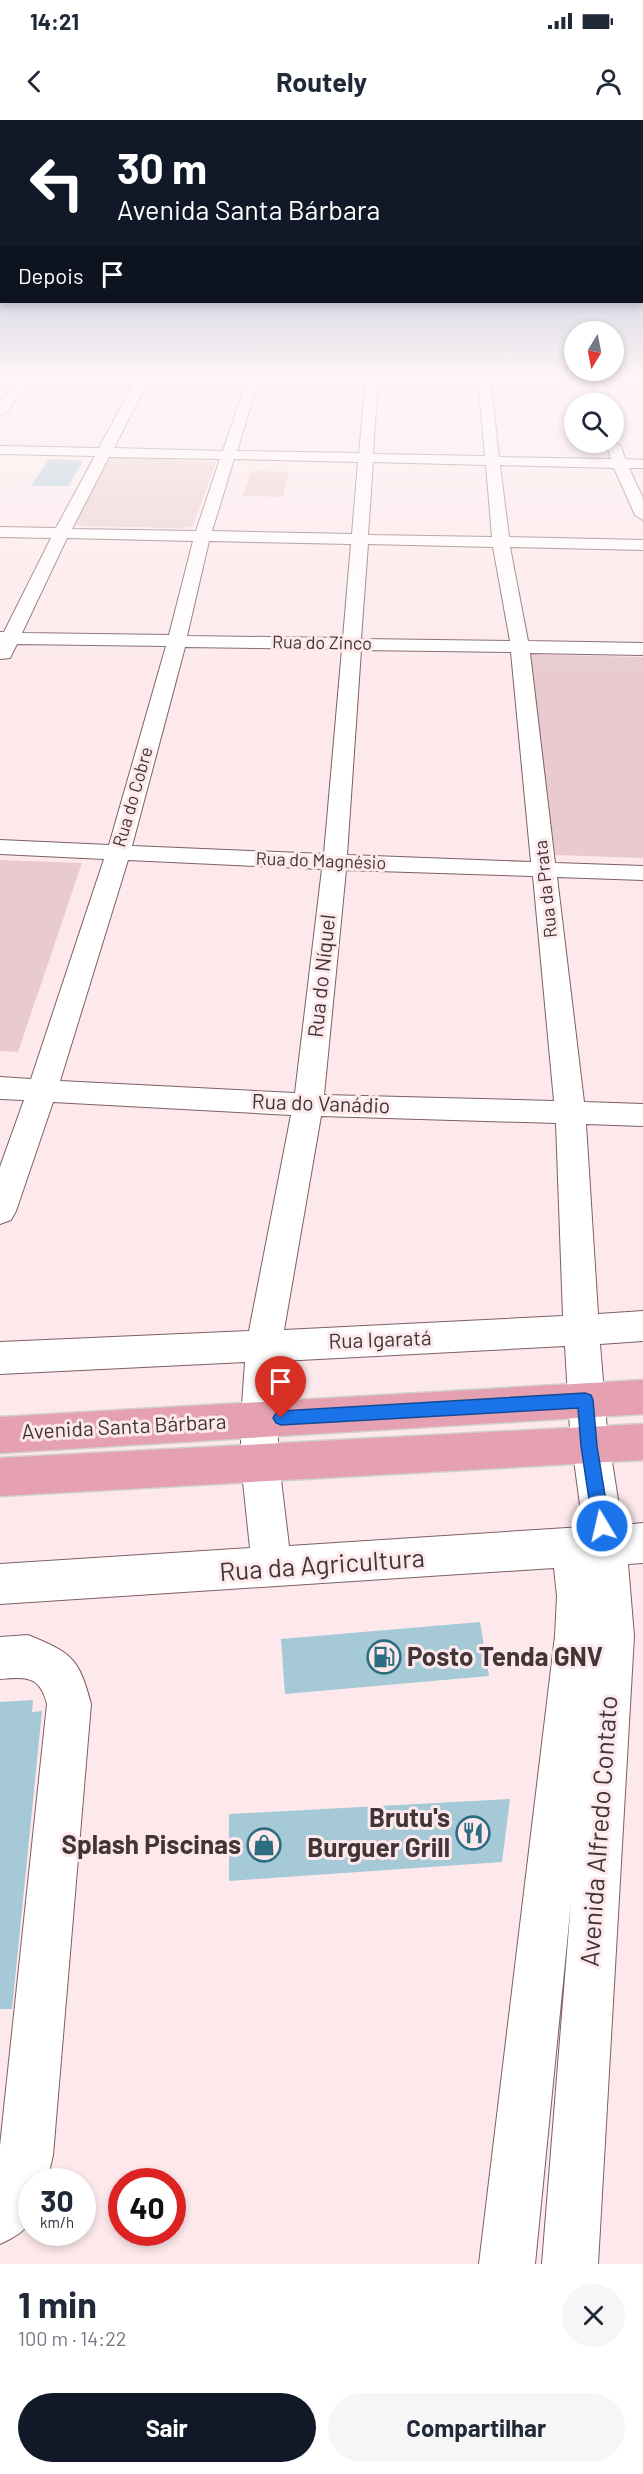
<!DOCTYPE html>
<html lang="pt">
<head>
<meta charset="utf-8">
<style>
  body { margin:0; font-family:Barlow,sans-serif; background:#f6f6f7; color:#1f2937; height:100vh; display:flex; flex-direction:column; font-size:22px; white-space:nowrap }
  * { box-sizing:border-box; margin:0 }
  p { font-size:20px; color:#747a83 }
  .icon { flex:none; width:33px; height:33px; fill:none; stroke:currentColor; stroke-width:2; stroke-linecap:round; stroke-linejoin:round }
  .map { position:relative; height:2144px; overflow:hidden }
  .drawer { display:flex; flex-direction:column; background:#fff; flex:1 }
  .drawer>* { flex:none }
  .hud { position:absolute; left:0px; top:0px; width:644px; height:183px; box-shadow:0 3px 9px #0003; background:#111827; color:#fff; overflow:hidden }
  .needle { width:39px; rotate:190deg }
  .fabs { position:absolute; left:564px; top:201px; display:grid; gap:12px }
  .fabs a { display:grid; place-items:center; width:60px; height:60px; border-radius:50%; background:#fff; box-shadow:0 3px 9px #0003; font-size:30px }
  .speed { position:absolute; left:18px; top:2048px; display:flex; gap:12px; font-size:30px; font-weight:700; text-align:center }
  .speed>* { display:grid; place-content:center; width:78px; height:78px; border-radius:50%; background:#fff; box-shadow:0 3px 9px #0003; line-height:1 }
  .speed small { font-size:15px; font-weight:400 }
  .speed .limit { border:9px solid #d22; background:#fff; color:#111 }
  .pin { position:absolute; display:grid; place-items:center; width:51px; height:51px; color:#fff; margin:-62px -26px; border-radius:50% 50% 50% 0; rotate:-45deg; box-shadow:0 0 6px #0007 }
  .pin .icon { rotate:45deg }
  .me { position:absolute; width:66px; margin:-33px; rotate:351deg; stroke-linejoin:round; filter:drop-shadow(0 0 4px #0008) }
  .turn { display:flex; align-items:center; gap:21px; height:126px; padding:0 18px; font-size:27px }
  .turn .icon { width:78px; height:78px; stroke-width:2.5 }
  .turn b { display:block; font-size:42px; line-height:51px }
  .then { display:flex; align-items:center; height:57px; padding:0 18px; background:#0003; gap:12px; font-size:22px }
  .round { display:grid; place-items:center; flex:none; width:63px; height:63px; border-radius:32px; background:#f6f6f7 }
  .head { display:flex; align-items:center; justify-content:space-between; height:102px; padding:0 18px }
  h1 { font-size:36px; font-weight:700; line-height:45px }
  .primary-button { display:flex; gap:12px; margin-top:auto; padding:12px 18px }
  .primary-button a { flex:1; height:69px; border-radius:36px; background:#111827; color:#fff; font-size:24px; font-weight:700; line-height:69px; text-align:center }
  .primary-button a+a { background:#f6f6f7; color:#1f2937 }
  .status { display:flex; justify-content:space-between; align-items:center; height:42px; padding:0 30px; background:#fff; direction:ltr }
  .status svg { height:16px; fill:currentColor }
  header { display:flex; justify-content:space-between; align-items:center; height:78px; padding:0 18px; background:#fff; font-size:27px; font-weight:700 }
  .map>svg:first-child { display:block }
</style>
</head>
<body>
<div class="status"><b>14:21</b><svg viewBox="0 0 49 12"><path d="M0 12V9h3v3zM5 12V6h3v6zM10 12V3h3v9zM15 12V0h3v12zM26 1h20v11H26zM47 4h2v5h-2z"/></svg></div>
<header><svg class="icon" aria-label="back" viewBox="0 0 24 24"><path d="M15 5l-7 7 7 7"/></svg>Routely<svg class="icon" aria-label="person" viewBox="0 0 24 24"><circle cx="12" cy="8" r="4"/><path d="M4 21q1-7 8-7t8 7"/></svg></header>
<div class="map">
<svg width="643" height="2144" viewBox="0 0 643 2144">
  <rect width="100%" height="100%" fill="#fde9ec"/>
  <path fill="#e8cacf" d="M125,337L216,342L193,406L181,408L81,406L76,404L107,340Z
    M251,351L289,352L283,377L243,376Z
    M527,534L643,537V738L555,735Z
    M0,740L82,743L18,932L0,931Z"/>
  <path fill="#a5c9d6" d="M49,339L83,341L68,366H31Z
    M480,1502L489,1556L285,1574L281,1519Z
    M33,1580L32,1592L42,1591L12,1889H0V1582Z
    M510,1679L502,1742L229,1761V1694Z"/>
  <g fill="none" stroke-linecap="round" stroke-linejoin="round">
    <defs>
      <path id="minor" d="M17,259H30L5,294L0,295V282Z
        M136,259H149L114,328L223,331L247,259H259L237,331L359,333L366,259H378L373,334L485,336L478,259H490L499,337L611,339L607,326L614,322L621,326L625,339L643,340V348H629L643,378V400L635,395L614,348L500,345L509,417L643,420V430L510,427L528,521L643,523V535L530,533L555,743L643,746V760L557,757L584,982L643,984V1006L586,1004L598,1194L643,1191V1221L600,1224L607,1310L622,1405L643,1403V1443L628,1444L634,1516L598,2144H542L571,1782L535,2144H479L555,1516L557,1476L554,1448L0,1484V1444L250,1428L241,1343V1299L245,1242L0,1254V1222L249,1211L291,995L53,982L16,1091L11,1100L0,1104V1047L24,980L0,979V957L31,959L104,739L0,734V720L109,725L166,526L17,524L10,538L0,539V512H4L51,418L0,417V407L56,408L95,336L0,334V326L99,328ZM109,337L220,339L196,411L72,409ZM234,339L358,342L352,414L212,411ZM373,342L486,345L492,417L368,415ZM67,418L193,421L169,515L22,513ZM209,421L351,424L343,518L187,516ZM368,424L493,427L510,521L361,519ZM185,527L342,529L324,734L132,726ZM361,530L511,532L531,742L347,735ZM128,740L322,749L295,973L60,961ZM346,750L533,756L554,981L324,975ZM321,996L556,1003L563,1196L284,1210ZM565,1226L570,1310L583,1407L289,1426L279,1343L277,1299L281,1241Z
        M592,259H604L610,284H597Z
        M28,1515C72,1533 79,1538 91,1584L53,2035L47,2061H32C32,2097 37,2108 0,2124V2026L47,1584C40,1555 25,1557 0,1559V1517Z"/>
      <path id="major" d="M643,1260V1294L0,1333V1297Z
        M643,1304V1340L0,1376V1338Z"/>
    </defs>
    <use href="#minor" stroke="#7c6065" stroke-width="2"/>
    <use href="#major" stroke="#d1cfcf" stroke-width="3"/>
    <use href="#minor" fill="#fff" fill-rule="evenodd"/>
    <use href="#major" fill="#e5a0b1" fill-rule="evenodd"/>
  </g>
  <linearGradient id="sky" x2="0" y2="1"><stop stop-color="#8fa2c4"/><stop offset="0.46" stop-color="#fef5f6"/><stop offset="1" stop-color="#fef5f6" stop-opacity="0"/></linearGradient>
  <rect width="643" height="560" fill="url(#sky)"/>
  <path fill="#1a73e8" stroke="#114b97" stroke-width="1.5" d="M585,1273L591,1275L593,1280L597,1326L610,1406L608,1411L602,1414L596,1411L593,1406L581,1326L578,1288L281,1305L276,1303L273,1298L276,1293L281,1291Z"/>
  <defs>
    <symbol id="fuel-ring" viewBox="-11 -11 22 22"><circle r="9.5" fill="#fde9ec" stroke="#2d6d81" stroke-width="1.5"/><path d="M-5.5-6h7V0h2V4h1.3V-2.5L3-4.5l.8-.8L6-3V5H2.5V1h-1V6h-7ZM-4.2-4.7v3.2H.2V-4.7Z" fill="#2d6d81"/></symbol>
    <symbol id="restaurant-ring" viewBox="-11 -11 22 22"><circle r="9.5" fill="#fde9ec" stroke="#2d6d81" stroke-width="1.5"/><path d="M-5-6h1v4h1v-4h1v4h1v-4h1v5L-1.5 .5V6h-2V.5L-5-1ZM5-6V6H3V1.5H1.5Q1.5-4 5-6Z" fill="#2d6d81"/></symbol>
    <symbol id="shop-ring" viewBox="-11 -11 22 22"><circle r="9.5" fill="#fde9ec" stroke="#2d6d81" stroke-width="1.5"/><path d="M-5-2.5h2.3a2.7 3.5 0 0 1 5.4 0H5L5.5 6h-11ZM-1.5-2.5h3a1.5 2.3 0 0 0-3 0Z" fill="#2d6d81"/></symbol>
  </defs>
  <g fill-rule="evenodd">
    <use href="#fuel-ring" x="365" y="1518" width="38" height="38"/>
    <use href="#restaurant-ring" x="454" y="1694" width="38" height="38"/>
    <use href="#shop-ring" x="245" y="1706" width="38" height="38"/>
  </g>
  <g text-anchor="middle" stroke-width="6" stroke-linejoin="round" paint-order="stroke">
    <g font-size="18" fill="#413537" stroke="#fde9ec">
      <text transform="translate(322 523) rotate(1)" y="6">Rua do Zinco</text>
      <text transform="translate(133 677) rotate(-74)" y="6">Rua do Cobre</text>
      <text transform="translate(321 741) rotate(2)" y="6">Rua do Magnésio</text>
      <text transform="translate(546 769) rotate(-96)" y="6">Rua da Prata</text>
    </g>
    <g font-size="21" fill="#413537" stroke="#fde9ec">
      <text transform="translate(322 856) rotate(-84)" y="7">Rua do Níquel</text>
      <text transform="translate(321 984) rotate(2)" y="7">Rua do Vanádio</text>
      <text transform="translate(380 1220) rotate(-2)" y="7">Rua Igaratá</text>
      <text transform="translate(124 1307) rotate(-3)" y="7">Avenida Santa Bárbara</text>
    </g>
    <g font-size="26" fill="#413537" stroke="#fde9ec">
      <text transform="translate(322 1445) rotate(-4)" y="9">Rua da Agricultura</text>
      <text transform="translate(599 1711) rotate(-86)" y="9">Avenida Alfredo Contato</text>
    </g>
    <g font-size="26" font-weight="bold" fill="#413537" stroke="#fde9ec" text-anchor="end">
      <text x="407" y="1546" text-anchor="start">Posto Tenda GNV</text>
      <text x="450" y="1707">Brutu's<tspan x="450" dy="30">Burguer Grill</tspan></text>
      <text x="241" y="1734">Splash Piscinas</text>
    </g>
  </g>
</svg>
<div class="fabs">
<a><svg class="needle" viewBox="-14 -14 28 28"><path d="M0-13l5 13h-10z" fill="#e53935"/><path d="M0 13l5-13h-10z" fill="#747a83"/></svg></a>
<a><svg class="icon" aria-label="search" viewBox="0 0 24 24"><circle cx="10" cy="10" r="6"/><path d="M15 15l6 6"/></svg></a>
</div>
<div class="speed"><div>30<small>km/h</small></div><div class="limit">40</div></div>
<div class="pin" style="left:281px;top:1298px;background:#d93025"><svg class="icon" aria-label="arrive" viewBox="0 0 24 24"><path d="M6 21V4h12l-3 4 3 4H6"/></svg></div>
<svg class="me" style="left:602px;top:1406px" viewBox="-20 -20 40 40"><circle r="17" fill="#1a73e8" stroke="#fff" stroke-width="3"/><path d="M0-11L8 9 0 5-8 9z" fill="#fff"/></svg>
<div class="hud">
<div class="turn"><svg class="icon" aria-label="left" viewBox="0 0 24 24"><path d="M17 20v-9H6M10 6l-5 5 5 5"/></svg><div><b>30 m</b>Avenida Santa Bárbara</div></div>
<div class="then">Depois<svg class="icon" aria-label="arrive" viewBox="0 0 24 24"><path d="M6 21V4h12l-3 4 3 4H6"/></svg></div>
</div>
</div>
<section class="drawer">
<div class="head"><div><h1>1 min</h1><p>100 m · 14:22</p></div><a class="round"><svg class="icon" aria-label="close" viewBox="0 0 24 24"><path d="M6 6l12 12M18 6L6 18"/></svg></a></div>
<div class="primary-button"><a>Sair</a><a>Compartilhar</a></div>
</section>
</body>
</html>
